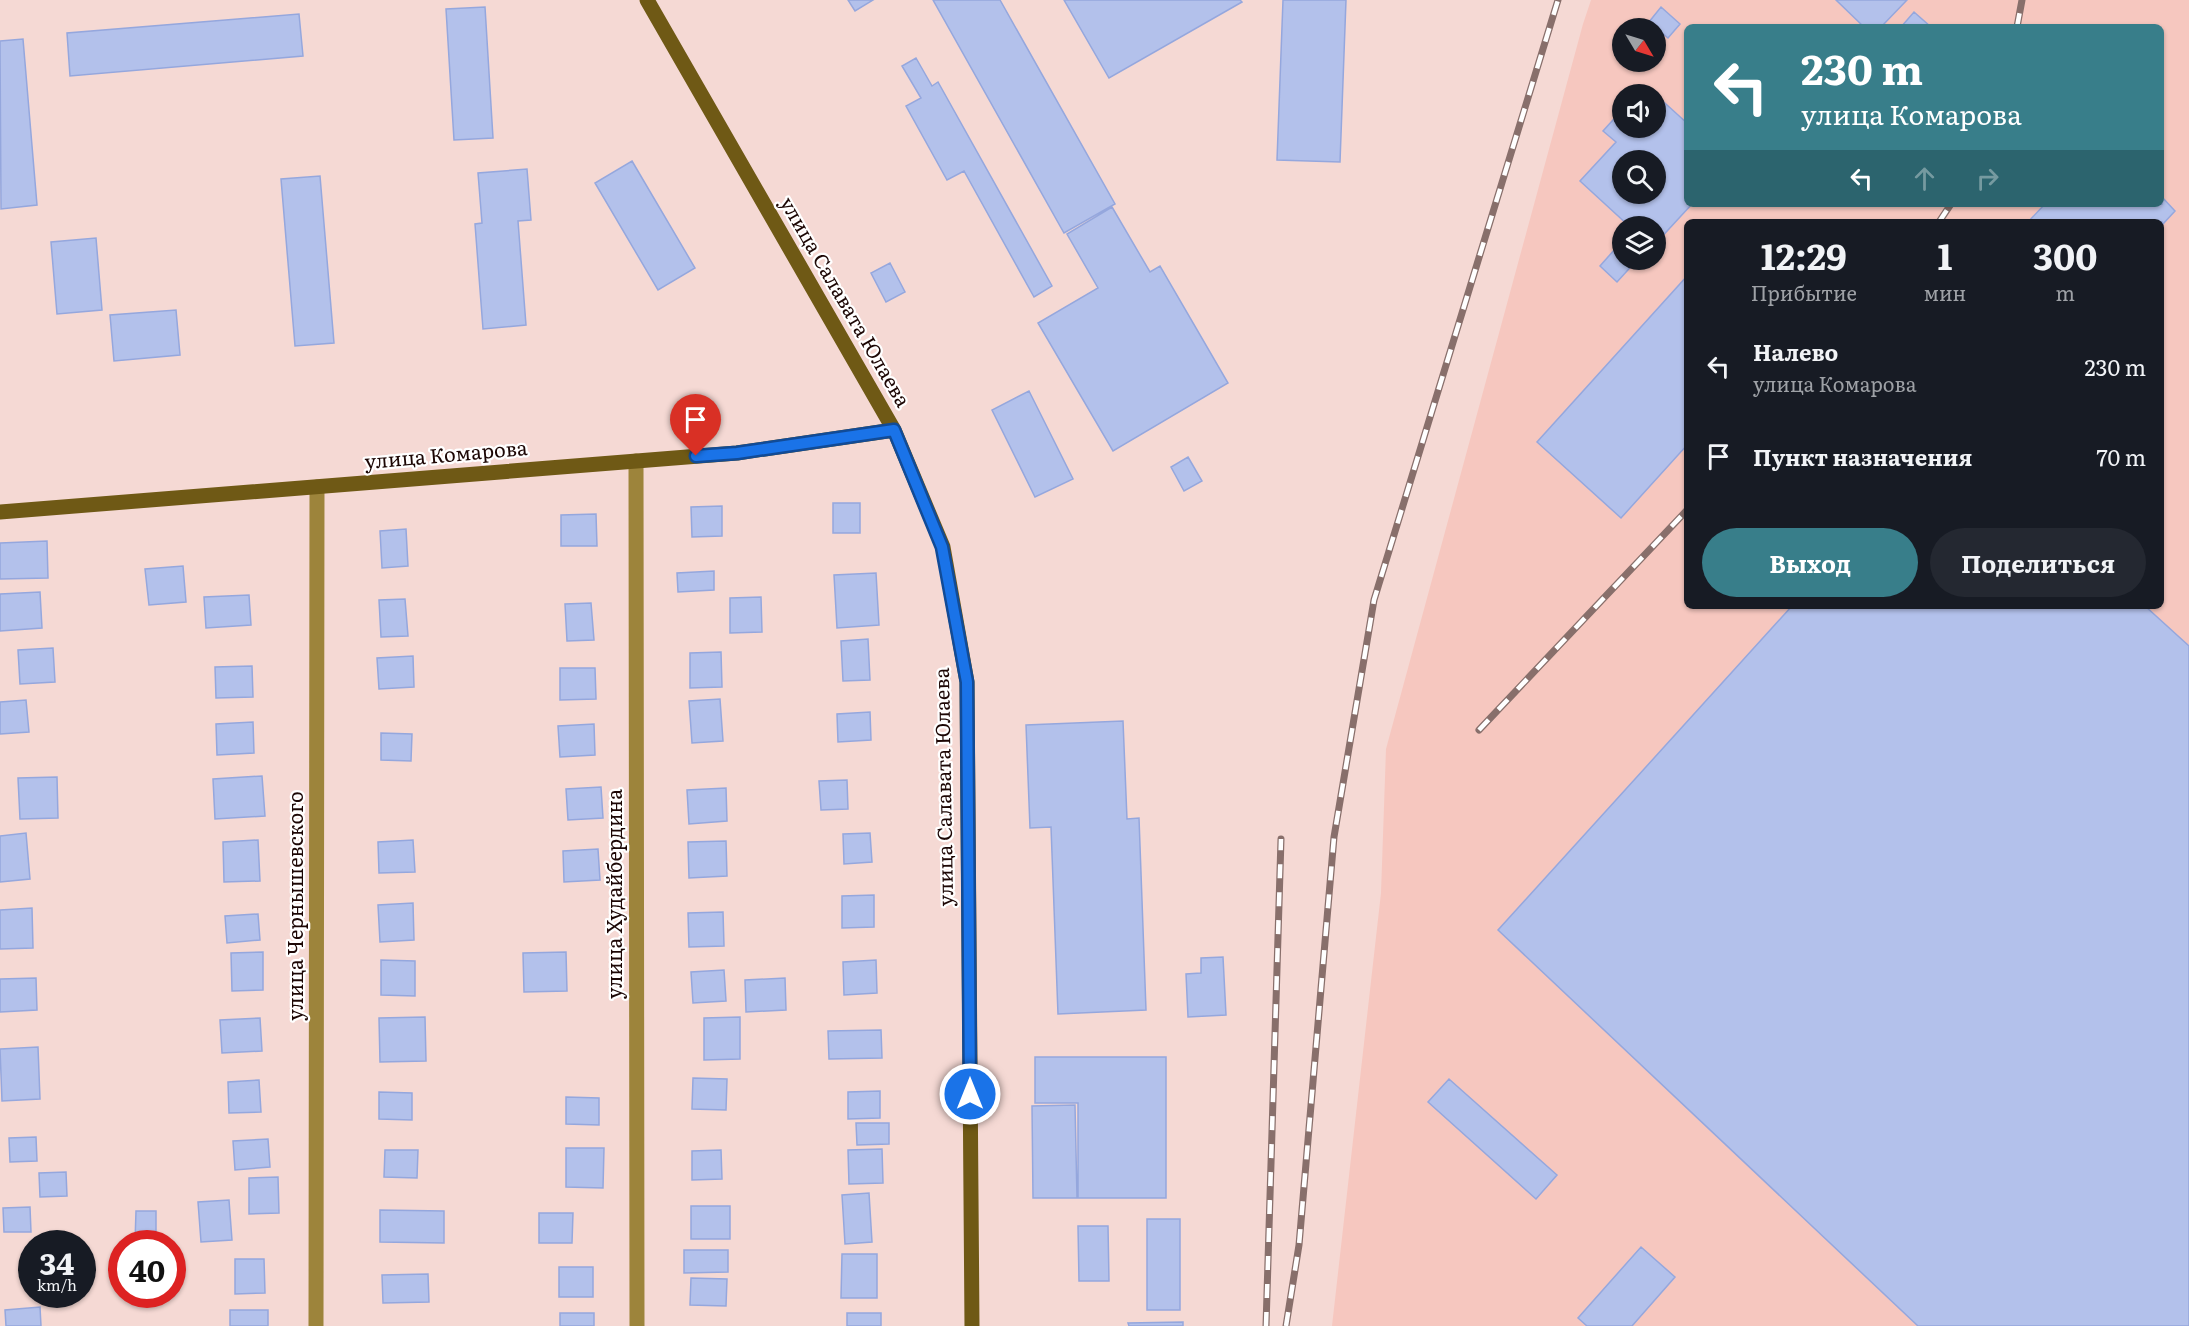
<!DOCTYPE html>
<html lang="ru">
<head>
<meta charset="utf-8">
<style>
  body { margin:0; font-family:Literata,serif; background:#242831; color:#f1f3f6; height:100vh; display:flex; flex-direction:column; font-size:22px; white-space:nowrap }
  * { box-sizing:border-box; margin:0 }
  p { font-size:20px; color:#9ea1a6 }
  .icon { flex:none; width:33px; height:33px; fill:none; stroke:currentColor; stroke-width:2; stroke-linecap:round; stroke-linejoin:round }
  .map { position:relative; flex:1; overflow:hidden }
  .panel { position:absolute; left:1684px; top:219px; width:480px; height:390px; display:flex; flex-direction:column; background:#171b24; border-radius:9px; box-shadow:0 2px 4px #0004 }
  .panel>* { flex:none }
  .guide { position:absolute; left:1684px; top:24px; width:480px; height:183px; border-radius:9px; box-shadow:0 2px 4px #0004; background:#387e8a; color:#fff; overflow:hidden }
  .needle { width:39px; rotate:128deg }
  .buttons { position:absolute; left:1612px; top:18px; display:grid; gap:12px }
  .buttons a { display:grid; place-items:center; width:54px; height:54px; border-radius:50%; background:#171b24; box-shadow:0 2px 4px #0004; font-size:30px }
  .speed { position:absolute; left:18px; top:1230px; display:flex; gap:12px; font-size:30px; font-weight:700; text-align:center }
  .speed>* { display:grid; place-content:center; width:78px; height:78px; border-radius:50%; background:#171b24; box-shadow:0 2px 4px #0004; line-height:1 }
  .speed small { font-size:15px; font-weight:400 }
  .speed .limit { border:9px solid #d22; background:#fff; color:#111 }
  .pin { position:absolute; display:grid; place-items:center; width:51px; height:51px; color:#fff; margin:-62px -26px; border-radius:50% 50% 50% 0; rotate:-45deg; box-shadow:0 0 6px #0007 }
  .pin .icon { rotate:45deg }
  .me { position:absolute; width:66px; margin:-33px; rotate:0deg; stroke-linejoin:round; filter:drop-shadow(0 0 4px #0008) }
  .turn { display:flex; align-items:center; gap:21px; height:126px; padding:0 18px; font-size:27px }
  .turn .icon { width:78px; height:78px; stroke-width:2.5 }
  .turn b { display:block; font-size:42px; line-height:51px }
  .lanes { display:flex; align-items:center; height:57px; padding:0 18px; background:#0003; justify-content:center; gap:30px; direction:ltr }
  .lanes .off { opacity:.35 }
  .eta { display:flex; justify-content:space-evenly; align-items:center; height:102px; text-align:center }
  .eta b { font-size:36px; font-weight:700; line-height:42px }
  .primary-button { display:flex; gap:12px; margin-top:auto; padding:12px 18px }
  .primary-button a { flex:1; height:69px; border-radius:36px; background:#387e8a; color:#fff; font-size:24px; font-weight:700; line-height:69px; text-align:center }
  .primary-button a+a { background:#242831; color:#f1f3f6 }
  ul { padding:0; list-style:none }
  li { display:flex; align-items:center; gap:18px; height:90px; padding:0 18px }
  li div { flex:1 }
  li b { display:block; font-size:22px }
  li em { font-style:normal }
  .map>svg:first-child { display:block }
</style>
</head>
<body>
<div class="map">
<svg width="2189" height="1326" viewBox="0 0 2189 1326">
  <rect width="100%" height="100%" fill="#f5d9d4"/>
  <path fill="#f6c7bf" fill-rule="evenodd" d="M1591,0H2189V1326H1332L1381,893L1386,749L1583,24ZM1688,27H2162V204H1688ZM1623,28H1656V62H1623ZM1623,94H1656V128H1623ZM1623,160H1656V194H1623ZM1688,222H2162V606H1688ZM1623,226H1656V260H1623Z"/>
  <path fill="#b3c1eb" stroke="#95a7dd" stroke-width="1.5" fill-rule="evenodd" d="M848,0H873L855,11Z
    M933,0H1000L1115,204L1064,233Z
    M1064,0H1240L1242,2L1109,78Z
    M1283,0H1346L1340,162L1277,160Z
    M1836,0H1907L1881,27H1864Z
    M485,7L493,138L454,140L446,9Z
    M1661,7L1680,24L1668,38L1649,22Z
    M1914,12L1931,27H1901Z
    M299,14L303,56L70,76L67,33Z
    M23,39L37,205L1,209L0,41Z
    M916,58L932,86L938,82L1052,286L1034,297L964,171L947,180L906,106L921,98L902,66Z
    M1656,95L1688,124V204H1692L1656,243V226H1629L1580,181L1616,142L1603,131L1623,109V128H1656ZM1623,160H1656V194H1623Z
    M632,161L695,268L658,290L595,183Z
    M527,169L531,220L518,221L526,325L483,329L475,224L482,223L478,173Z
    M320,176L334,343L295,346L281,179Z
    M2162,197L2175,211L2162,225V222H2028L2045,204H2162Z
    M1112,207L1150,272L1160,266L1228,383L1113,451L1038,323L1098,288L1067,234Z
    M96,238L102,310L57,314L51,242Z
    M1623,240V260H1637L1617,282L1600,266Z
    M890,263L905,292L886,302L871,273Z
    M1688,275V444L1621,518L1537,442Z
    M176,310L180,355L114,361L110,315Z
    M1029,391L1073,479L1035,497L992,410Z
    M1188,457L1202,481L1184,491L1171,467Z
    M833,503H860V533H833Z
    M722,506V536L692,537L691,507Z
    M596,514L597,546H561V515Z
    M406,529L408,566L382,568L380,531Z
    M47,541L48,578L0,579V543Z
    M183,566L186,602L149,605L145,569Z
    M714,571V590L678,592L677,573Z
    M876,573L879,625L837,628L834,575Z
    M40,592L42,628L0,631V594Z
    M249,595L251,625L206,628L204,597Z
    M761,597L762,632L730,633V598Z
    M405,599L408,636L381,637L379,600Z
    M591,603L594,640L567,641L565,604Z
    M1792,606H2145L2189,646V1326H1918L1498,930Z
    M868,639L870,680L843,681L841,641Z
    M53,648L55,682L20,684L18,650Z
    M721,652L722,687L690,688V653Z
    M413,656L414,687L379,689L377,658Z
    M252,666L253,697L216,698L215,667Z
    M560,668H595L596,699L560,700Z
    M720,699L723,741L692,743L689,701Z
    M26,700L29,732L0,734V702Z
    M870,712L871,740L838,742L837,714Z
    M1123,721L1127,819L1139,818L1146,1010L1058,1014L1051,827L1030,828L1026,725Z
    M253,722L254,753L217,755L216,724Z
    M594,724L595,755L560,757L558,726Z
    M381,733L412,734L411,761L381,760Z
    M262,776L265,816L215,819L213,779Z
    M57,777L58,818L20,819L18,778Z
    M847,780L848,809L821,810L819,781Z
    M601,787L603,818L568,820L566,789Z
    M726,788L727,821L689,824L687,790Z
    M26,833L30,879L0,882V836Z
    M870,833L872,862L844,864L843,834Z
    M258,840L260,881L224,882L223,842Z
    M413,840L415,872L379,873L378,842Z
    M726,841L727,876L689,878L688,842Z
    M598,849L600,880L564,882L563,851Z
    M874,895V927L842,928V896Z
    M413,903L414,940L380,942L378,905Z
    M32,908L33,948L0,949V910Z
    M723,912L724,946L689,947L688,913Z
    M258,914L260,940L227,943L225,916Z
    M263,952V990L232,991L231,953Z
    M566,952L567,991L524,992L523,953Z
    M1223,957L1226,1015L1188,1017L1186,974L1201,973V958Z
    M381,960L415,961V996L381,995Z
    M876,960L877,993L844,995L843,962Z
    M724,970L726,1001L693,1003L691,972Z
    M36,978L37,1010L0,1012V979Z
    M785,978L786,1010L746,1012L745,980Z
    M425,1017L426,1061L380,1062L379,1018Z
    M740,1017V1059L704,1060V1018Z
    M260,1018L262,1051L222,1053L220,1020Z
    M881,1030L882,1058L829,1059L828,1031Z
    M38,1047L40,1099L2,1101L0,1049Z
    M1035,1057H1166V1198H1078V1103H1035Z
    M693,1078L727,1079L726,1110L692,1109Z
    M1449,1079L1557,1175L1536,1199L1428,1102Z
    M259,1080L261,1112L229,1113L228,1082Z
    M880,1091V1118L848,1119V1092Z
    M379,1092L412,1093V1120L379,1119Z
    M566,1097L599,1098V1125L566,1124Z
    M1075,1105L1077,1198H1033L1032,1106Z
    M856,1123H889V1144L857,1145Z
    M36,1137L37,1161L10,1162L9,1138Z
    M268,1139L270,1167L235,1170L233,1141Z
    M566,1148H604L603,1188L566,1187Z
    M882,1149L883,1183L849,1184L848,1150Z
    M385,1150H418L417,1178L384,1177Z
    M721,1150L722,1179L692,1180V1151Z
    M66,1172L67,1196L40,1197L39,1173Z
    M278,1177L279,1213L249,1214V1178Z
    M869,1193L872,1242L845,1244L842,1195Z
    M229,1200L232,1240L201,1242L198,1202Z
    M691,1206H730V1239H691Z
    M30,1207L31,1232H4L3,1208Z
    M380,1210L444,1211V1243L380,1242Z
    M136,1211H156V1242H135Z
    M539,1213H573L572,1243H539Z
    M1147,1219H1180V1310H1147Z
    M1078,1226H1108L1109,1281H1079Z
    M1641,1247L1675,1277L1632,1326H1587L1578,1318Z
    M684,1250H728V1272L684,1273Z
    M842,1254H877V1298H841Z
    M235,1259H264L265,1293L235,1294Z
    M559,1267H593V1297H559Z
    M428,1274L429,1302L383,1303L382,1275Z
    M691,1278L727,1279L726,1306L690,1305Z
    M40,1307L41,1326H6L5,1310Z
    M230,1310H268V1326H230Z
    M560,1313H594V1326H560Z
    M847,1313H881V1326H847Z
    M1183,1322V1326H1129L1128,1323Z"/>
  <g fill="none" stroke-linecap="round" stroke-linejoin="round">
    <path stroke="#9d843b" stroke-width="15" d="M636,461L637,1326
      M316,1326L317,487"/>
    <path stroke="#6f5915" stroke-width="15" d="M647,0L894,430L943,547L967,682L972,1326
      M0,512L737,453L894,430"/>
    <defs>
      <path id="rail" d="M2017,27L2022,0
        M1939,222L1951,204
        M1479,730L1688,509
        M1266,1326L1281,839
        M1286,1326L1299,1245L1334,837L1374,600L1558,0"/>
    </defs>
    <use href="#rail" stroke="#886f6b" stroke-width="7"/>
    <use href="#rail" stroke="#fff" stroke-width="4.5" stroke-dasharray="14" stroke-linecap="butt"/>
  </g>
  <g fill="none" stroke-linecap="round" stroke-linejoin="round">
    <defs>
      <path id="route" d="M696,456L737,453L894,430L942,547L967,682L970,1094"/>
    </defs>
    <use href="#route" stroke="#114b97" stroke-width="15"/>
    <use href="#route" stroke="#1a73e8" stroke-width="10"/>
  </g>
  <g text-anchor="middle" stroke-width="4.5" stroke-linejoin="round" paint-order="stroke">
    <g font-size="20" fill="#1c0604" stroke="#fff">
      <text transform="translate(845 302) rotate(60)" y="7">улица Салавата Юлаева</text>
      <text transform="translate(446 455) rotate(-5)" y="7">улица Комарова</text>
      <text transform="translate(944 787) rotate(-91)" y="7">улица Салавата Юлаева</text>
      <text transform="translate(615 894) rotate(-90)" y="7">улица Худайбердина</text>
      <text transform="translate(296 906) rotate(-90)" y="7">улица Чернышевского</text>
    </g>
  </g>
</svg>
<div class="buttons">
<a><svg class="needle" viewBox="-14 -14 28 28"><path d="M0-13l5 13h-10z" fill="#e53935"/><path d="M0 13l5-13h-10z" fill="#9ea1a6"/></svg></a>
<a><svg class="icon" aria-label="sound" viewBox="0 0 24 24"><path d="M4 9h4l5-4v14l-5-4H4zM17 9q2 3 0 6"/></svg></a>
<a><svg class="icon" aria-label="search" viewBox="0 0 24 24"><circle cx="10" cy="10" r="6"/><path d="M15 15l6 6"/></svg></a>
<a><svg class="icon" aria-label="layers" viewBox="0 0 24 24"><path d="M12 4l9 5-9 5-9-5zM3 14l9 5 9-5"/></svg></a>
</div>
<div class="speed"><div>34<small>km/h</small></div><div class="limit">40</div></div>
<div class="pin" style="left:696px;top:456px;background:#d93025"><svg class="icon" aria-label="arrive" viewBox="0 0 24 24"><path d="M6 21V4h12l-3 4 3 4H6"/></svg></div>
<svg class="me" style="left:970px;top:1094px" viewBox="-20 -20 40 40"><circle r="17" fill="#1a73e8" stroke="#fff" stroke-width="3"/><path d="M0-11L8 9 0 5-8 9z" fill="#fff"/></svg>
<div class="guide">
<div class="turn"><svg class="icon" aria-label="left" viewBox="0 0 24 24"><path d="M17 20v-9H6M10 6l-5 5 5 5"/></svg><div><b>230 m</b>улица Комарова</div></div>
<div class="lanes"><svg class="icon" aria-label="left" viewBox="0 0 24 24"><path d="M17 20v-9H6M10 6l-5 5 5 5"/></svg><svg class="icon off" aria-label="ahead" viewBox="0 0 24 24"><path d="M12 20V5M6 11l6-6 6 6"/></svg><svg class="icon off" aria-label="right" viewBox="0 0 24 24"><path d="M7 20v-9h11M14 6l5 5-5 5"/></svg></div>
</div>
<section class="panel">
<div class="eta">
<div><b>12:29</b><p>Прибытие</p></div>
<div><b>1</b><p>мин</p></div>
<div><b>300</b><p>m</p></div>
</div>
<ul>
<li><svg class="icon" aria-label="left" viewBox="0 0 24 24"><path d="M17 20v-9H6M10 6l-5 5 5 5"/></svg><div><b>Налево</b><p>улица Комарова</p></div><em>230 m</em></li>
<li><svg class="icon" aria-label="arrive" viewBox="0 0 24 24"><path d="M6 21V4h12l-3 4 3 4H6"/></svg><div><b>Пункт назначения</b></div><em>70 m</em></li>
</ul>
<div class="primary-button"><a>Выход</a><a>Поделиться</a></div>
</section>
</div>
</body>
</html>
